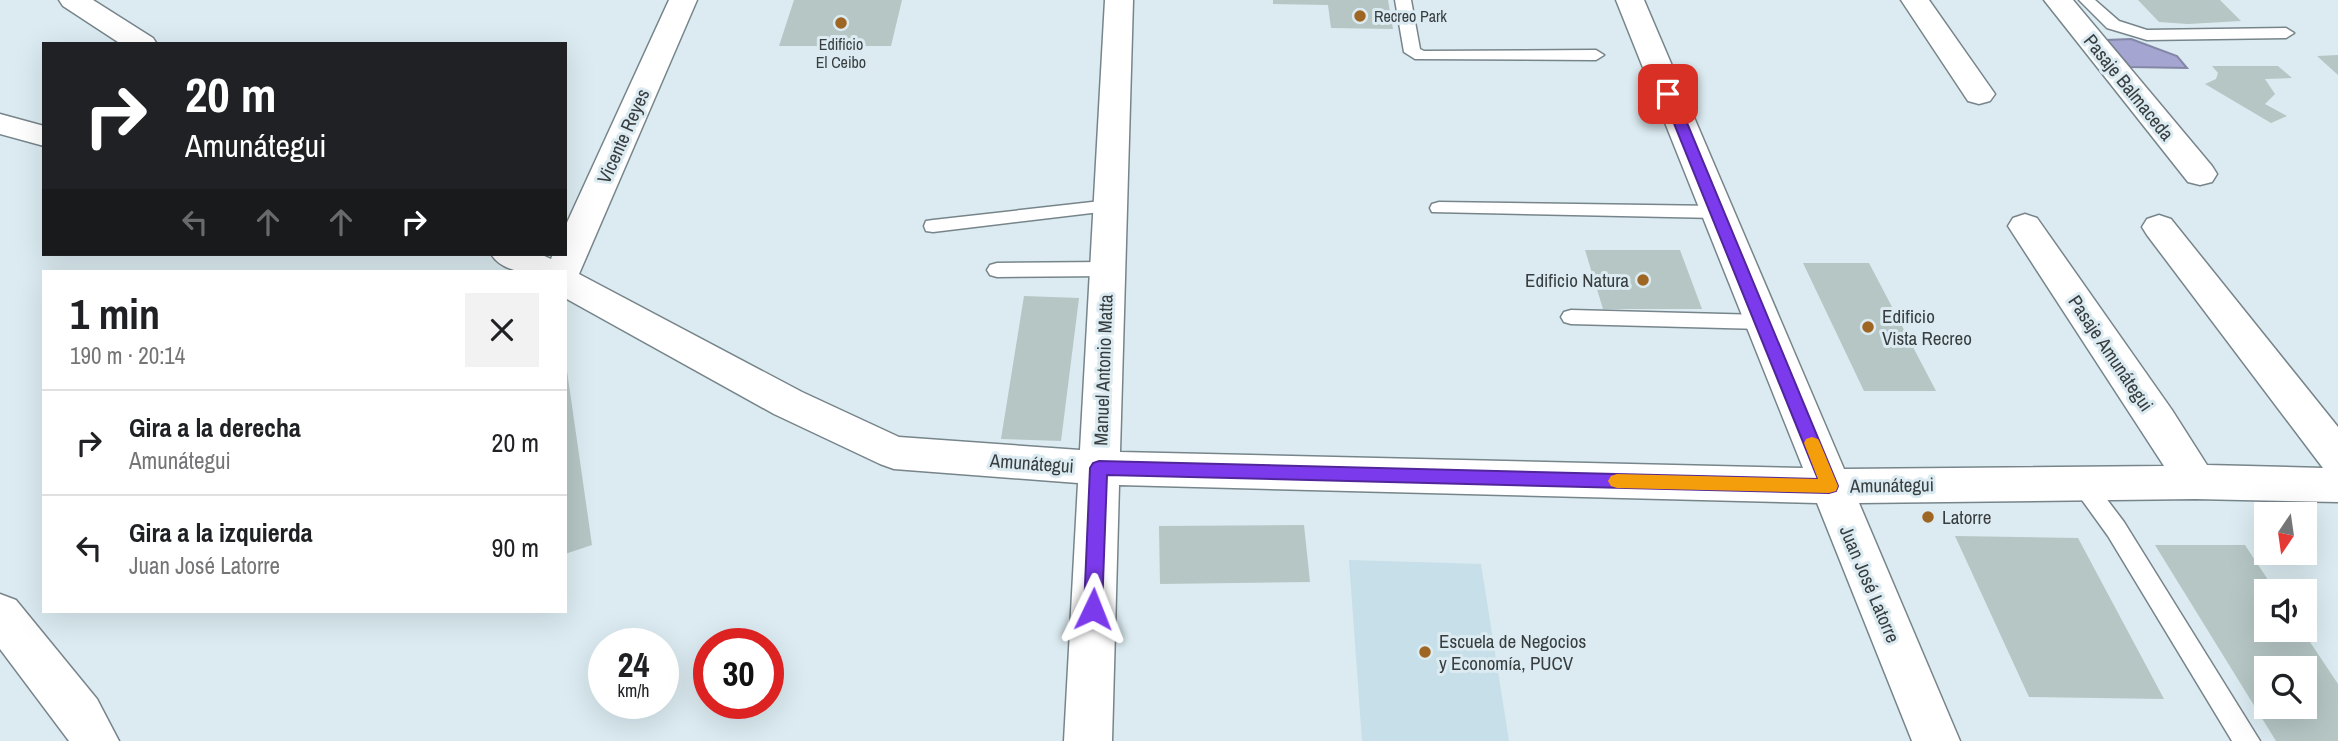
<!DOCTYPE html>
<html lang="es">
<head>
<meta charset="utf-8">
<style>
  body { margin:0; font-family:"Archivo Narrow",sans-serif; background:#f2f2f2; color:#202124; height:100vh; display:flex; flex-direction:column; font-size:26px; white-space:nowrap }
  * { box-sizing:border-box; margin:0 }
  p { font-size:23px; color:#757577 }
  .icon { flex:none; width:38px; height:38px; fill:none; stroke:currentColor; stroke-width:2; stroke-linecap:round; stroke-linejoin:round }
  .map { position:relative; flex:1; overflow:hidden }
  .drawer { position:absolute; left:42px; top:270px; width:525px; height:343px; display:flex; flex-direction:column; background:#fff; border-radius:0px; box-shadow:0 7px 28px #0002 }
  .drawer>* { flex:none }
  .guide { position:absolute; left:42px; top:42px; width:525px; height:214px; border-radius:0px; box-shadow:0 7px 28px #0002; background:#202124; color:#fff; overflow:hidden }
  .needle { width:46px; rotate:193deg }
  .fabs { position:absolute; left:2254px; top:502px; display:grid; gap:14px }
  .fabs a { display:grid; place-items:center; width:63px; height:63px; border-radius:0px; background:#fff; box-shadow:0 7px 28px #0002; font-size:35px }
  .speed { position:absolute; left:588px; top:628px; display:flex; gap:14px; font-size:35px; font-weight:700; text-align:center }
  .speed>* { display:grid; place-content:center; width:91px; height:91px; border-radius:50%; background:#fff; box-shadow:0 7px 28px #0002; line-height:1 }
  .speed small { font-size:18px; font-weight:400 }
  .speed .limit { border:10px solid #d22; background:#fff; color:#111 }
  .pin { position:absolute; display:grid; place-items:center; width:60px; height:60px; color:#fff; margin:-30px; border-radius:14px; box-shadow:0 4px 10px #0006 }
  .me { position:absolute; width:77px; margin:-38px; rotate:2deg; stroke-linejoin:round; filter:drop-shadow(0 0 5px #0008) }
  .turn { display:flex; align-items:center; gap:24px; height:147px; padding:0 28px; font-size:32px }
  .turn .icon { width:91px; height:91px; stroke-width:2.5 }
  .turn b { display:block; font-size:49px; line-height:60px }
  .lanes { display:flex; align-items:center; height:66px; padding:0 28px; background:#0003; justify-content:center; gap:35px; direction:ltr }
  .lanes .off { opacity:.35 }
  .round { display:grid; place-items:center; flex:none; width:74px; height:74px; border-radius:0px; background:#f2f2f2 }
  .headline { display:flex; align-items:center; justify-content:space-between; height:119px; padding:0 28px }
  h1 { font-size:42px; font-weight:700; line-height:52px }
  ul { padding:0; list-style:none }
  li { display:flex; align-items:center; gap:21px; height:105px; padding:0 28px; border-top:2px solid #e0e0e0 }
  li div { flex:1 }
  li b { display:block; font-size:26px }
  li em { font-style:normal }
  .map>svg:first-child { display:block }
</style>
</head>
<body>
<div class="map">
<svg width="2338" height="741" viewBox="0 0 2338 741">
  <rect width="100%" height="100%" fill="#dbebf1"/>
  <path fill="#c6dfe8" d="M1349,560L1481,564L1509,741H1362Z"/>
  <path fill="#a4a5d1" stroke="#8486a6" stroke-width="2" d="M2131,39L2177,56L2187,68L2130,67L2107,40Z"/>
  <path fill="#b5c6c5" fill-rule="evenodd" d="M794,0H902L891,46H779Z
    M1273,0H1388L1393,29L1331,28L1328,5L1273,4Z
    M2138,0H2220L2241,21L2188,24L2159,22Z
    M2338,55V75L2317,56Z
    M2212,66H2278L2292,78L2265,79L2275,94L2265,104L2287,116L2271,123L2205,84L2216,79L2218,73Z
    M1585,250H1680L1702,309H1603Z
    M1803,263H1869L1936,391H1864Z
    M1024,296L1079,298L1061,441L1001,439Z
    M567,371L592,545L565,554V372Z
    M1304,525L1310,582L1160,584L1159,526Z
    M1955,536L2078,538L2164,699L2029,697Z
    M2155,545H2245L2276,592H2266V630H2302L2338,684V741H2276ZM2266,668H2305V707H2266Z"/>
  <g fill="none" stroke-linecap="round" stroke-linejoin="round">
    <defs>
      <path id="service" d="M1395,0H1411L1420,49L1424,51L1596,50L1604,55L1596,60L1415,59L1404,52Z
        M2079,0H2095L2119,21L2147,30L2286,28L2294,33L2286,38L2147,40L2107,28Z
        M1110,200L1117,202L1119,206L1117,210L933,232L926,231L924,226L926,221L933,220Z
        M1439,202L1717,206L1724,208L1726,212L1724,216L1717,218L1432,212L1430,208L1432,204Z
        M1107,262L1114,264L1117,269L1114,274L1107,276L997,277L990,275L987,270L990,265L997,263Z
        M1571,310L1762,315L1769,317L1772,322L1769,327L1762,329L1571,324L1564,322L1561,317L1564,312Z
        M2082,474L2090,477L2124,522L2260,741H2232L2108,536L2074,489L2071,483L2074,477Z"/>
      <path id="minor" d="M59,0H93L153,38L157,44H121L63,6Z
        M669,0H697L579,274L802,392L899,437L1080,450L1105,0H1133L1120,452L1803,468L1616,0H1644L1844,469L2164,466L2008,226L2013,218L2025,214L2037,218L2172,410L2207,465L2323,468L2147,235L2142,227L2147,219L2159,215L2171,219L2338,427V502L2195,499L1859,503L1960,741H1912L1817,503L1119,485L1112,741H1064L1078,483L894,469L880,464L774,414L565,298V271C540,271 506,278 491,254H540L551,259L553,254H565V227Z
        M1901,0H1929L1995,94L1990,101L1979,104L1968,101Z
        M2044,0H2073L2212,166L2217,174L2212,182L2200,185L2188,182Z
        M0,114L44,126V146L0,134Z"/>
      <path id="primary" d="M0,594L16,600L97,699L119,741H69L0,649Z"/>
    </defs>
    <use href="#service" stroke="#77858b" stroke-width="3"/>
    <use href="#minor" stroke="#77858b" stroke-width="3"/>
    <use href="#primary" stroke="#77858b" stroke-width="3"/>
    <use href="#service" fill="#fff" fill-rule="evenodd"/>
    <use href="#minor" fill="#fff" fill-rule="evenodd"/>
    <use href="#primary" fill="#fff" fill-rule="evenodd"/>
  </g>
  <path fill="#7c3aed" stroke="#51269a" stroke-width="2" d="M1668,90L1675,94L1838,486L1836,491L1829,493L1107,475L1102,609L1099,614L1093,617L1086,614L1084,609L1090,468L1093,463L1099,461L1818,479L1662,94Z"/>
  <path fill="#f59e0b" d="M1812,437L1818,439L1820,443L1838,486L1836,491L1829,493L1617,488L1611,486L1608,481L1611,476L1617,474L1818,479L1804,443L1806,439Z"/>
  <g fill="#9f6623" stroke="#dbebf1" stroke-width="2.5">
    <circle cx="1360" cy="16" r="7"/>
    <circle cx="841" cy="23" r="7"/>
    <circle cx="1643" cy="280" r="7"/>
    <circle cx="1868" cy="327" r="7"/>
    <circle cx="1928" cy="517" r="7"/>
    <circle cx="1425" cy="652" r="7"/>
  </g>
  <g text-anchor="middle" stroke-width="6" stroke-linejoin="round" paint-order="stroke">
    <g font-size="16" fill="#383e40" stroke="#dbebf1" text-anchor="start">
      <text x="1374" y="22">Recreo Park</text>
      <text x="841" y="50" text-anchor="middle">Edificio<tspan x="841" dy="18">El Ceibo</tspan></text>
    </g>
    <g font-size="19" fill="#383e40" stroke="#dbebf1">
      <text transform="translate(2129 87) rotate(51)" y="7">Pasaje Balmaceda</text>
      <text transform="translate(623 136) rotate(-66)" y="7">Vicente Reyes</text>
      <text transform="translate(2111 353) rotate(56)" y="7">Pasaje Amunátegui</text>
      <text transform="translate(1103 370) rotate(-88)" y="7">Manuel Antonio Matta</text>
      <text transform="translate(1032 463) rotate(4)" y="7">Amunátegui</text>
      <text transform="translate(1892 485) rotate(-1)" y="7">Amunátegui</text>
      <text transform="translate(1870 584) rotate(67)" y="7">Juan José Latorre</text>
    </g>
    <g font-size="19" fill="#383e40" stroke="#dbebf1" text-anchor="start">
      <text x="1629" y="287" text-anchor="end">Edificio Natura</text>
      <text x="1882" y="323">Edificio<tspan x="1882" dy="22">Vista Recreo</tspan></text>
      <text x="1942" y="524">Latorre</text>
      <text x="1439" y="648">Escuela de Negocios<tspan x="1439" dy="22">y Economía, PUCV</tspan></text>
    </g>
  </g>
</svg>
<div class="fabs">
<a><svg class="needle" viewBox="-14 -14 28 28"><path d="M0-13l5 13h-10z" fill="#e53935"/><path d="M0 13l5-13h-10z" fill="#757577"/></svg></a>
<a><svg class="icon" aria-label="sound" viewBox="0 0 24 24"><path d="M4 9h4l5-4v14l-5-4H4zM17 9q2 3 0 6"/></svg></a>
<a><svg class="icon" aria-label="search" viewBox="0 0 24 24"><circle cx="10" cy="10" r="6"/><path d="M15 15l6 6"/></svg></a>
</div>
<div class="speed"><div>24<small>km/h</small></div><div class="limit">30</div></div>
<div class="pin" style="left:1668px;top:94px;background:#d93025"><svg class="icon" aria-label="arrive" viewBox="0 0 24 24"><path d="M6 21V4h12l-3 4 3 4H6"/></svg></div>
<svg class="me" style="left:1093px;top:609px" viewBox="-20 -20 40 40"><path d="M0-17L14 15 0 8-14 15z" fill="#7c3aed" stroke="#fff" stroke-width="4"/></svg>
<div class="guide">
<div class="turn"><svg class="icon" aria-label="right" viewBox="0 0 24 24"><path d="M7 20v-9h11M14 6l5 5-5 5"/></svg><div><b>20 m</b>Amunátegui</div></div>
<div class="lanes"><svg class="icon off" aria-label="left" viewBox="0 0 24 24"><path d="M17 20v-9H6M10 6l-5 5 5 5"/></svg><svg class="icon off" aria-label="ahead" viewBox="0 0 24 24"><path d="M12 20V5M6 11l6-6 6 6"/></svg><svg class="icon off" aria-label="ahead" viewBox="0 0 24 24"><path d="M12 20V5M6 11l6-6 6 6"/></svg><svg class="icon" aria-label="right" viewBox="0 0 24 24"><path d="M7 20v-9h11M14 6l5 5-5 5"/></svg></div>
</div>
<section class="drawer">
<div class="headline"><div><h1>1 min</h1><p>190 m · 20:14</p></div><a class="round"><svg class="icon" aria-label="close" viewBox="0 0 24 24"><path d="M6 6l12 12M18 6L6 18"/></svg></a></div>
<ul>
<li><svg class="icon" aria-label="right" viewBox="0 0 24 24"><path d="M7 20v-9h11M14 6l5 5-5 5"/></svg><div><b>Gira a la derecha</b><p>Amunátegui</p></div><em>20 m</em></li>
<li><svg class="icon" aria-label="left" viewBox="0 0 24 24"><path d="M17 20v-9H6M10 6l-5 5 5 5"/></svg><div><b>Gira a la izquierda</b><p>Juan José Latorre</p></div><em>90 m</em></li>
</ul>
</section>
</div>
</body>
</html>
